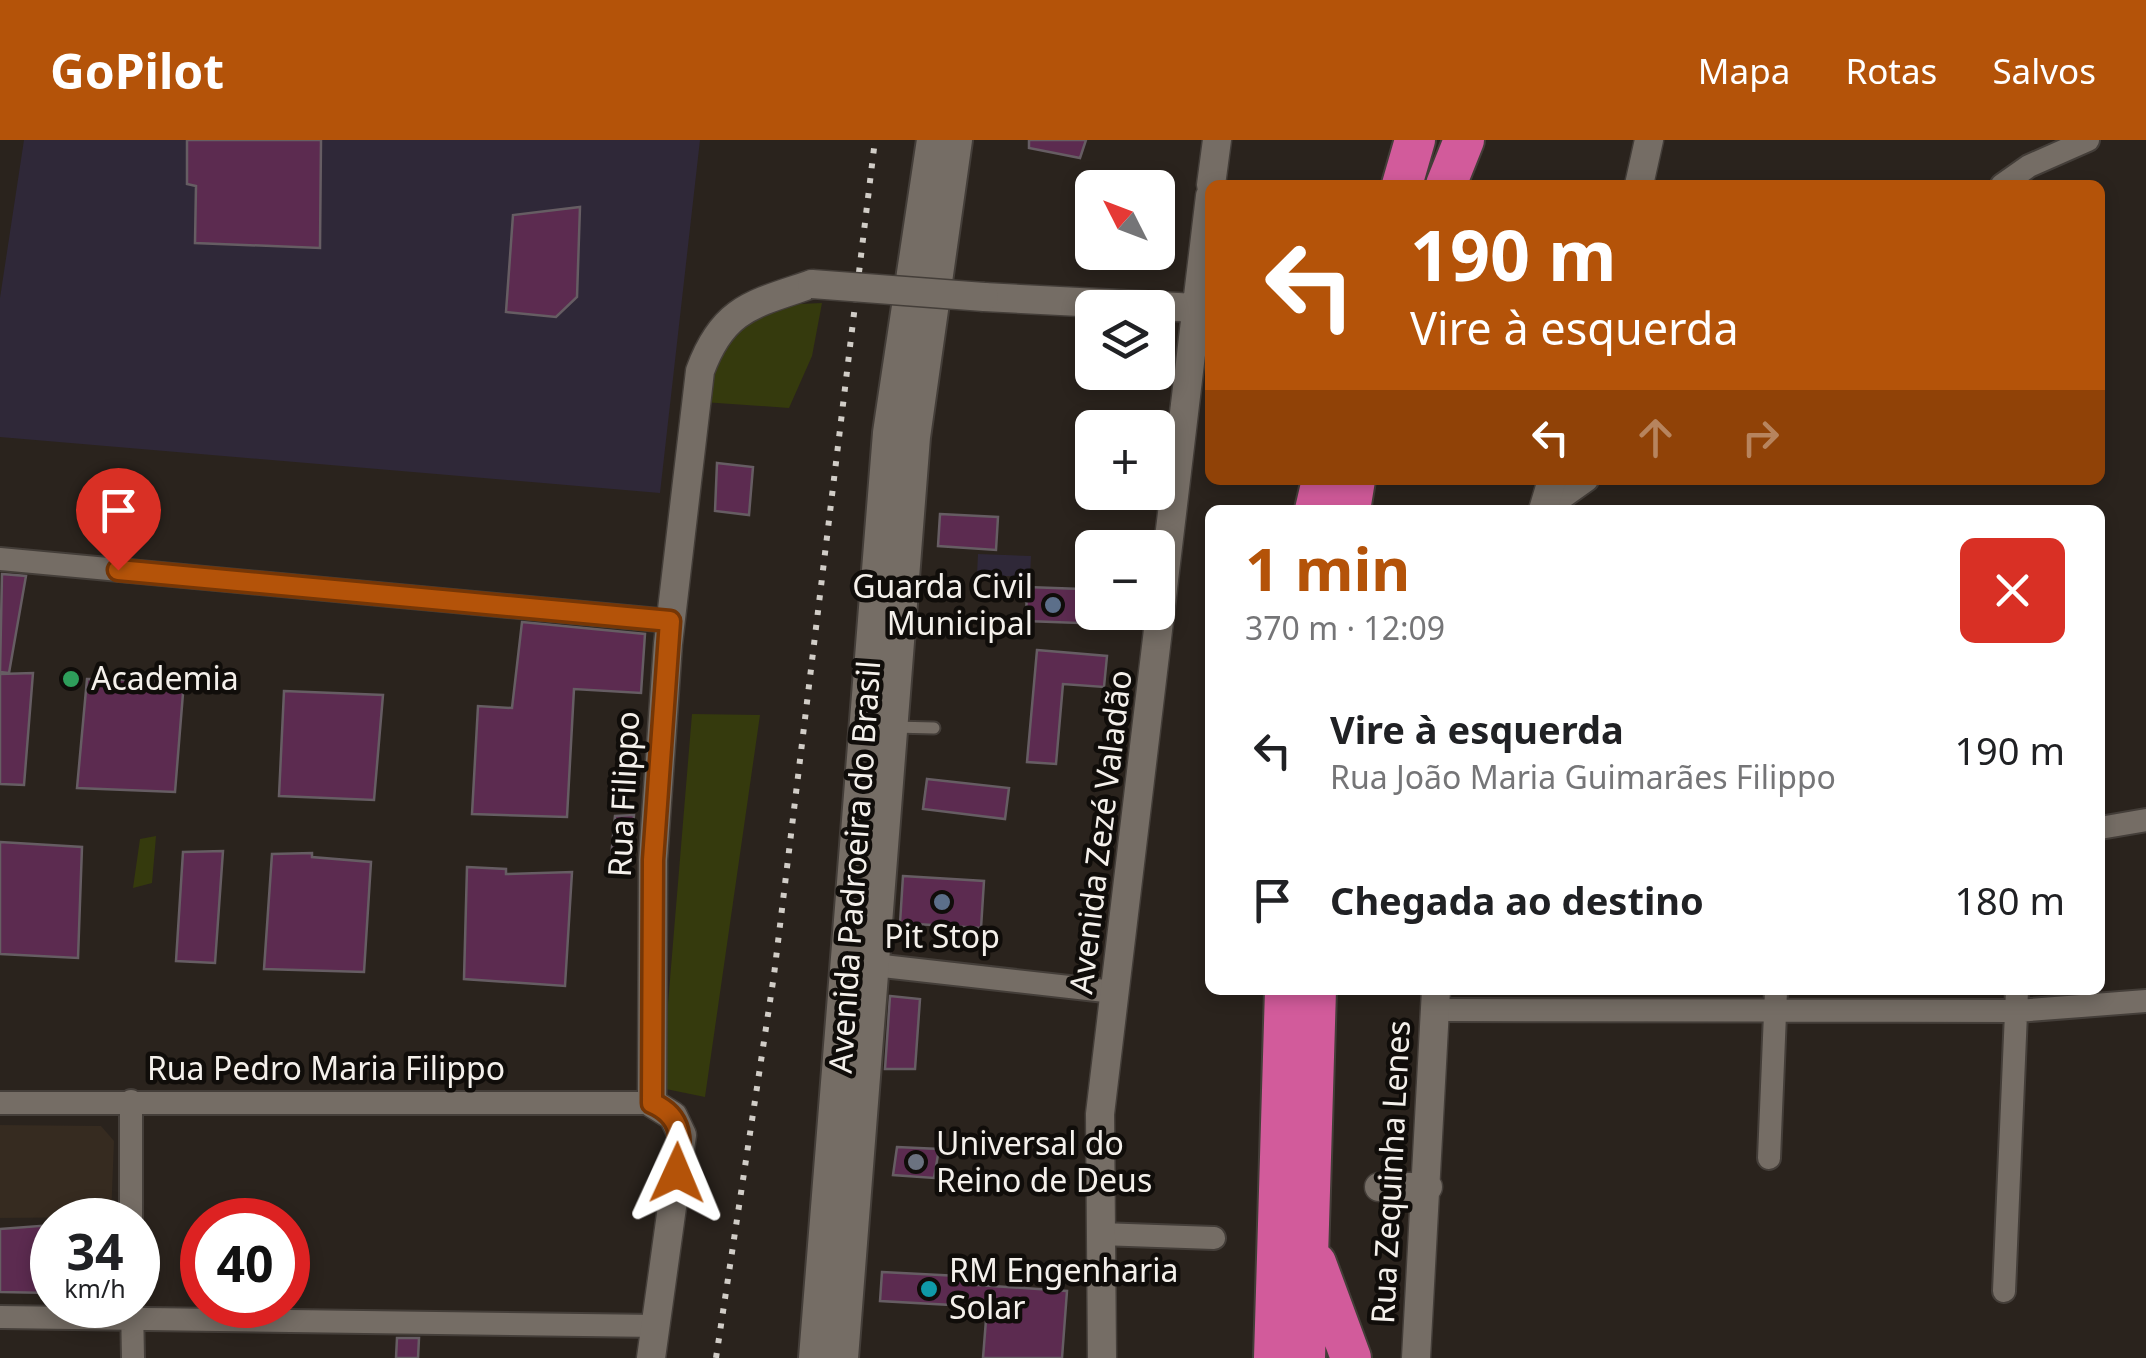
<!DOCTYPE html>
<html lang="pt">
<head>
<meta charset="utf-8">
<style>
  body { margin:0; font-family:"Noto Sans",sans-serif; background:#f6f6f6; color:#202124; height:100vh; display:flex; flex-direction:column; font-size:38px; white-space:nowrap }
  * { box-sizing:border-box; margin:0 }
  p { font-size:32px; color:#757577 }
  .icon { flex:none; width:55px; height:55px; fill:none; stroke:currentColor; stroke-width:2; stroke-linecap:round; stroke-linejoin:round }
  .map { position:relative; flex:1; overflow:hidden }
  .side { position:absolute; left:1205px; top:365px; width:900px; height:490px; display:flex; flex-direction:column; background:#fff; border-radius:15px; box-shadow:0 5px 15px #0003 }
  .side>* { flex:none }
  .banner { position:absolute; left:1205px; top:40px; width:900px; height:305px; border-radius:15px; box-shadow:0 5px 15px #0003; background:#b45309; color:#fff; overflow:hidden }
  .needle { width:65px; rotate:312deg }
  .controls { position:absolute; left:1075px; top:30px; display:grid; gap:20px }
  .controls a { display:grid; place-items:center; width:100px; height:100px; border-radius:15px; background:#fff; box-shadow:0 5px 15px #0003; font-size:50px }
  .speed { position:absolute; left:30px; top:1058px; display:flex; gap:20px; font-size:50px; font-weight:700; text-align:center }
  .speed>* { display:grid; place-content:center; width:130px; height:130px; border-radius:50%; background:#fff; box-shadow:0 5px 15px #0003; line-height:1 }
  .speed small { font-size:25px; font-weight:400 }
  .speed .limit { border:15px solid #d22; background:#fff; color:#111 }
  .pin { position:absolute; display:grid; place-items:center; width:85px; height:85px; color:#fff; margin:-102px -42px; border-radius:50% 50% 50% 0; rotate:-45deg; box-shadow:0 0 10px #0007 }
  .pin .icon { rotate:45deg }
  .me { position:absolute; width:110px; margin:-55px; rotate:1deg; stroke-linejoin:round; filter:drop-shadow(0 0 8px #0008) }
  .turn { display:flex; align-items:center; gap:35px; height:210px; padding:0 40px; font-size:45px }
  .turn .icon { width:130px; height:130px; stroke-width:2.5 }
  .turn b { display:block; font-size:70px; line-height:85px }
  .lanes { display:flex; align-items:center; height:95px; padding:0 40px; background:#0003; justify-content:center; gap:50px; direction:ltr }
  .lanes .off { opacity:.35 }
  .round { display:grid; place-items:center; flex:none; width:105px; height:105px; border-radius:15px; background:#f6f6f6 }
  .overview { display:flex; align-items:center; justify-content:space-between; height:170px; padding:0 40px }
  h1 { font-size:60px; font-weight:700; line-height:75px; color:#b45309 }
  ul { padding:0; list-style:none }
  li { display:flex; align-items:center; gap:30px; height:150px; padding:0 40px }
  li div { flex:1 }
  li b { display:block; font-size:38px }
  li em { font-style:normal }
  header { display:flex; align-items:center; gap:60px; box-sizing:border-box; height:140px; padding:0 50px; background:#b45309; color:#fff }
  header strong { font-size:48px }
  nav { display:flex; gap:55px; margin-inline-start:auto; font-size:35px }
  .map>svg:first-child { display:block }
</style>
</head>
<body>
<header>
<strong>GoPilot</strong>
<nav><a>Mapa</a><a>Rotas</a><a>Salvos</a></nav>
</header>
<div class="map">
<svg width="2146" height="1218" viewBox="0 0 2146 1218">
  <rect width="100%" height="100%" fill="#2a231d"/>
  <path fill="#362b20" d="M0,985L101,986L114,1001L111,1077L0,1078Z"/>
  <path fill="#2f2838" d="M24,0H700L660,353L0,297V158Z
    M978,414L1031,416L1030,437L977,435Z"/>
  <path fill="#353a0d" d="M822,163L812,216L789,268L703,262L718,200L758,166Z
    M692,574L760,575L705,957L661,948Z
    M156,696L152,743L133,748L140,699Z"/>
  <path fill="#5c2b50" stroke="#665d63" stroke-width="2.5" d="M187,0H321L320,108L195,103L196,46L187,44Z
    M1029,0H1086L1080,18L1029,8Z
    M580,67L577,157L556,177L506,172L513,75Z
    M717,323L753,327L749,375L715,371Z
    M940,374L998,377L996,410L938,406Z
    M2,434L26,436L9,533L0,532Z
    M1027,447L1081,449L1079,483L1026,481Z
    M522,482L645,494L641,553L574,549L567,677L472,674L478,566L512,568Z
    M1037,510L1107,516L1104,547L1063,544L1056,624L1027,622Z
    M33,533L24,645L0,644V534Z
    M87,539L184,541L175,652L77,648Z
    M284,551L383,555L374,660L279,656Z
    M927,639L1009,648L1005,679L923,669Z
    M634,675L631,718L611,717L615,676Z
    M0,702L82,707L78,818L0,814Z
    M223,711L215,823L176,821L183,712Z
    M312,713V717L371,722L364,832L264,829L272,714Z
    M467,727L506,729V734L572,732L565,846L464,839Z
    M903,736L984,741L981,788L900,783Z
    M890,856L920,859L915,929H885Z
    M897,1007L939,1009L934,1038L893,1035Z
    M52,1085V1153L0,1152V1089Z
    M882,1132L978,1137V1145L1067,1151L1062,1218H983L987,1167L880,1161Z
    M397,1198H419L418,1218H396Z"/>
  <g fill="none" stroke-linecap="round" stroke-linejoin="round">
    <defs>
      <path id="service" d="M894,587L934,588"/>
      <path id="minor" d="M2002,45L2029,26L2088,0
        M1545,370L1587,340
        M0,419L670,481
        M2100,688L2146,680
        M874,825L1114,852
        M1436,870L2017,871L2146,861
        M131,961V1080
        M0,963H652
        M1769,1018L1776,850
        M1100,1094L1214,1098
        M2004,1151L2017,850
        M132,1167L133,1218
        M0,1177L657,1186"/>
      <path id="tertiary" d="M1211,45L1217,0
        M1639,45L1649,0
        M984,157L1197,168
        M1543,370L1552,340
        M1379,1047H1428
        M651,1218L682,995L673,976L652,963L653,720L668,504L700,231C723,168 753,164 812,144
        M1102,1218L1100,974L1210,56
        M1416,1218L1436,850"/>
      <path id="secondary" d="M815,1218L889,293L933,0
        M842,1218L914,297L956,0"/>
      <path id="motorway" d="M1402,45L1415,0
        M1446,45L1464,0
        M1315,370L1322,340
        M1350,370L1355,340
        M1316,1123L1351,1218
        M1274,1218L1285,850
        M1305,1218L1316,850"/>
    </defs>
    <use href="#service" stroke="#443e39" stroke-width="15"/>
    <use href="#minor" stroke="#443e39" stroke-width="26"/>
    <use href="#tertiary" stroke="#443e39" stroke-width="31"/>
    <use href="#secondary" stroke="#443e39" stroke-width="36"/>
    <use href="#motorway" stroke="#443e39" stroke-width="44"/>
    <use href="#service" stroke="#756d65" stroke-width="11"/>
    <use href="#minor" stroke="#756d65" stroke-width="22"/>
    <use href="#tertiary" stroke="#756d65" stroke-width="28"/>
    <use href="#secondary" stroke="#756d65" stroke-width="32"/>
    <use href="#motorway" stroke="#d25b9b" stroke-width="40"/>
    <path stroke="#d1cdc7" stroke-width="6" stroke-dasharray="5 10" stroke-linecap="butt" d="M716,1218L774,835L875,0"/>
    <defs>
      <path id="tertiary-bridge" d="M812,144L984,157"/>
    </defs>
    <use href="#tertiary-bridge" stroke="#443e39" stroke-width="31" stroke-linecap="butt"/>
    <use href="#tertiary-bridge" stroke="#756d65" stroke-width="28"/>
  </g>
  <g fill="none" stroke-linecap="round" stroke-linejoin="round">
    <defs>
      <path id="route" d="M118,430L670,481L653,720L652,963C685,977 681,1002 677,1033"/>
    </defs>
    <use href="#route" stroke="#753606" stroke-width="25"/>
    <use href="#route" stroke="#b45309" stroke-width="18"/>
  </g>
  <g fill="#5c6f8a" stroke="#100d0a" stroke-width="4">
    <circle cx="1053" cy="465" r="10"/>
    <circle cx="942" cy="762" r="10"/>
  </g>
  <circle fill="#2e9e5b" stroke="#100d0a" stroke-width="4" cx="71" cy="539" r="10"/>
  <circle fill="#6b7280" stroke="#100d0a" stroke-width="4" cx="916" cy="1022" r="10"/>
  <circle fill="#0f9aa8" stroke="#100d0a" stroke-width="4" cx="929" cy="1149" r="10"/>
  <g text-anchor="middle" stroke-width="9" stroke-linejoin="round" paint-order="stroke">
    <g font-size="32" fill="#f4f0eb" stroke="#100d0a" text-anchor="start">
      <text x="1033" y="458" text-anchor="end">Guarda Civil<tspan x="1033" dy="37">Municipal</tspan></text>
      <text x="91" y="550">Academia</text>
      <text x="942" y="808" text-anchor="middle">Pit Stop</text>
      <text x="936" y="1015">Universal do<tspan x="936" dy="37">Reino de Deus</tspan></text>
      <text x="949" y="1142">RM Engenharia<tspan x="949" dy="37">Solar</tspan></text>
    </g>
    <g font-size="32" fill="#f4f0eb" stroke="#100d0a">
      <text transform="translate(624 654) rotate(-87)" y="11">Rua Filippo</text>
      <text transform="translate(1101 692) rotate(-83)" y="11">Avenida Zezé Valadão</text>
      <text transform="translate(855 727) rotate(-86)" y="11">Avenida Padroeira do Brasil</text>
      <text x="326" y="940">Rua Pedro Maria Filippo</text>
      <text transform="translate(1391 1032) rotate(-87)" y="11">Rua Zequinha Lenes</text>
    </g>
  </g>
</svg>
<div class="controls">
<a><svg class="needle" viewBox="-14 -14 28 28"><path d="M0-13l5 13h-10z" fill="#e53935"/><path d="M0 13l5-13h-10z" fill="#757577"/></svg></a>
<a><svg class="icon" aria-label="layers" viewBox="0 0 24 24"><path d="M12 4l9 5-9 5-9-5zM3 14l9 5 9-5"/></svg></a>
<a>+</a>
<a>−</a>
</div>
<div class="speed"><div>34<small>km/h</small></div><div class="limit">40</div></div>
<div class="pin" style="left:118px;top:430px;background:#d93025"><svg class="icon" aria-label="arrive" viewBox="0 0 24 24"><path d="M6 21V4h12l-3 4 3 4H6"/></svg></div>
<svg class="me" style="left:677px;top:1033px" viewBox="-20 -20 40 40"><path d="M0-17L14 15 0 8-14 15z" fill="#b45309" stroke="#fff" stroke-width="4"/></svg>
<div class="banner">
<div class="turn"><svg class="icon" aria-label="left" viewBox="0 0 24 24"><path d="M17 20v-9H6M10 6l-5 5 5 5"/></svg><div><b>190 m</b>Vire à esquerda</div></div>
<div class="lanes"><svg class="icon" aria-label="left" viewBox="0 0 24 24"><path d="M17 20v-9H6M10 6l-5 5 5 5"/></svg><svg class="icon off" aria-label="ahead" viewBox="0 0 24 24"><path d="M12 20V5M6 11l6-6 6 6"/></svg><svg class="icon off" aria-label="right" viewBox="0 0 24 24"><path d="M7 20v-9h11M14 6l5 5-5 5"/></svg></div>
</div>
<section class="side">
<div class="overview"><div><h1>1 min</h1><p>370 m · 12:09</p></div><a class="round" style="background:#d93025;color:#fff"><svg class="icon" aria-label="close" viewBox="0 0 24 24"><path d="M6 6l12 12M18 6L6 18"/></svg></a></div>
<ul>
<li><svg class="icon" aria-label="left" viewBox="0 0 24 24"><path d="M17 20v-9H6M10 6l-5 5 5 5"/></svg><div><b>Vire à esquerda</b><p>Rua João Maria Guimarães Filippo</p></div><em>190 m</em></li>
<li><svg class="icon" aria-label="arrive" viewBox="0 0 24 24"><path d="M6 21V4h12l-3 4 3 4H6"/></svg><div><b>Chegada ao destino</b></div><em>180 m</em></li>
</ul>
</section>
</div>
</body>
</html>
